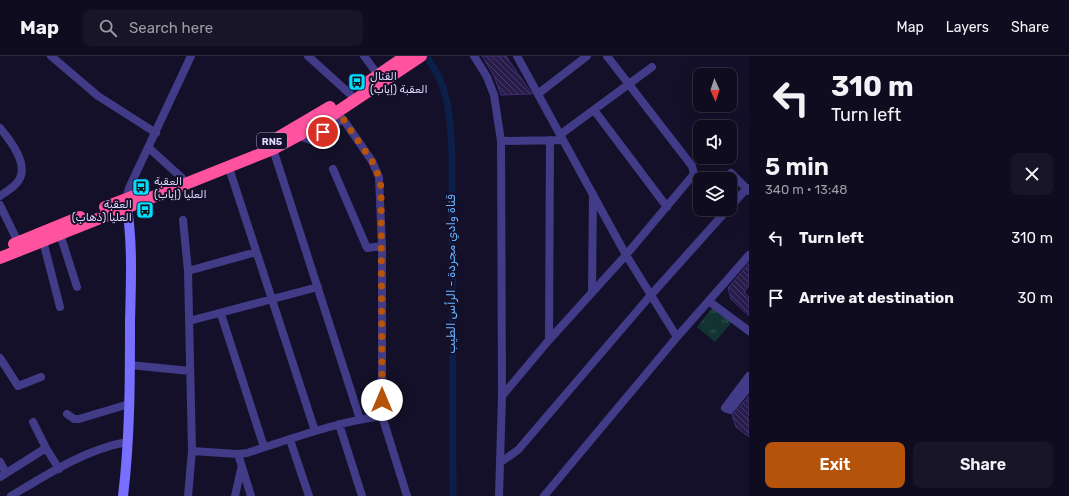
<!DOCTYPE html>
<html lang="en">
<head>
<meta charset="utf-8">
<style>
  body { margin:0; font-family:Rubik,Cairo,sans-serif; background:#191528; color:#f1f3f6; height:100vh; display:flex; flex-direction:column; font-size:15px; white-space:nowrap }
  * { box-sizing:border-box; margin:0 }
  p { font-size:13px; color:#9c9ba4 }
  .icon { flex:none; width:22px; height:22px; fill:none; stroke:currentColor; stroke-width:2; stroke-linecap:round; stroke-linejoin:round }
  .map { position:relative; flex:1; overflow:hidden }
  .panel { display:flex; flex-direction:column; background:#100c1f; width:320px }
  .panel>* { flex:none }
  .banner { background:#100c1f; color:#f1f3f6; overflow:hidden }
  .needle { width:26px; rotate:177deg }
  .buttons { position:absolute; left:693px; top:12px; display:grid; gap:8px }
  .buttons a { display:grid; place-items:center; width:44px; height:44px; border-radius:8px; background:#100c1f; box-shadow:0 4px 16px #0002,0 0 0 1px #302c3d; font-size:20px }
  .pin { position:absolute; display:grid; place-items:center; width:34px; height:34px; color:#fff; margin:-17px; border:2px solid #fff; border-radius:50%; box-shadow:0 1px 4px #0007 }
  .me { position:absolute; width:44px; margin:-22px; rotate:0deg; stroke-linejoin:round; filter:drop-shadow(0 0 3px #0008) }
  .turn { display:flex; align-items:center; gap:14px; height:84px; padding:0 16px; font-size:18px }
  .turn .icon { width:52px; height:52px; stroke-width:2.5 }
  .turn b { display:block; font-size:28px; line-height:34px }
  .round { display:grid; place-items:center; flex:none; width:42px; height:42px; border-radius:8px; background:#191528 }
  .headline { display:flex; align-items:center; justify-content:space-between; height:68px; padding:0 16px }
  h1 { font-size:24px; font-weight:600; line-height:30px }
  .button { display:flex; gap:8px; margin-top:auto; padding:8px 16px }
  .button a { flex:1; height:46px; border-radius:8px; background:#b45309; color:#fff; font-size:16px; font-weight:600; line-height:46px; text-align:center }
  .button a+a { background:#191528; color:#f1f3f6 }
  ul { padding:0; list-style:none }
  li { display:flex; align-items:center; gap:12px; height:60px; padding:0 16px }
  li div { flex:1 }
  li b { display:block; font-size:15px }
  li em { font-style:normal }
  header { display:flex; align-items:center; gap:24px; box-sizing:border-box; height:56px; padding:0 20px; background:#100c1f; border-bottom:1px solid #302c3d }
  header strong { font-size:19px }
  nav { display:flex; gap:22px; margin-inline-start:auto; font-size:14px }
  .search { width:280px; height:36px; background:#191528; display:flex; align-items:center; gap:10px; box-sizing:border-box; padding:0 14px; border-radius:8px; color:#9c9ba4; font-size:15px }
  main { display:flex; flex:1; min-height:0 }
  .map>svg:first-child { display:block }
</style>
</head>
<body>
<header>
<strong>Map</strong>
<div class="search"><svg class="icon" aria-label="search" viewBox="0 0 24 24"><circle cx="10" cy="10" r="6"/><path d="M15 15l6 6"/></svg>Search here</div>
<nav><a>Map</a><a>Layers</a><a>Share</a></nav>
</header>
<main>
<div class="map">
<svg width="749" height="440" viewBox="0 0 749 440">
  <defs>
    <pattern id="grass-tufts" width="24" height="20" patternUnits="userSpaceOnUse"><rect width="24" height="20" fill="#133333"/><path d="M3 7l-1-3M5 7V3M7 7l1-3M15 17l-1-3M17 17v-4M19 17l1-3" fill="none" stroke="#355052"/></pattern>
    <pattern id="building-back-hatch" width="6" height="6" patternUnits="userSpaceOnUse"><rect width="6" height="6" fill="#271c4a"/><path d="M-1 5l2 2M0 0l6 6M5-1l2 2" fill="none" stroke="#463c65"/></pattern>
  </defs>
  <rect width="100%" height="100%" fill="#151029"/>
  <path fill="url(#grass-tufts)" d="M713,251L732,266L715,286L697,271Z"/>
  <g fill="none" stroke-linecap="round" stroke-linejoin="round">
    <path stroke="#0b1f48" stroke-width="7" d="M426,0C431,8 437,16 440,24C451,49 451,77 452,103L453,440"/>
  </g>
  <path fill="url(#building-back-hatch)" stroke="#3f2e76" d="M482,0H506L532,38L501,39L494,20Z
    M749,207V230L744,236L749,241V260L731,243L728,232Z
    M749,340V359L747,362L749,364V381L736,371L732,359Z"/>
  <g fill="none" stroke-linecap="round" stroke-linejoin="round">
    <path stroke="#413b88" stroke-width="8" d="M51,0L98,40L156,77
      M308,0L350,38
      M364,0L378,19
      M474,0L487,21L494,39L501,85L502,340L499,440
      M517,0L626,199L677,281
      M539,37L587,0
      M594,54L667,151
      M0,72C10,84 29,108 19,124C15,131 7,135 0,140
      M561,78L652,11
      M299,80L310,84L343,63L372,105L379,121L382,190V360L407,440
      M501,85L563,84
      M149,92L182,122
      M273,93L360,363
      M229,112L315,375
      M333,113L367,192L382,190
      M731,117L749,135
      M126,143L129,132L191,0
      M0,149L18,186
      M730,151L747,132
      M183,164L188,215L192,395L188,440
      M60,178L77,231
      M43,185L60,251
      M188,215L256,196
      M592,236L593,138
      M710,246L749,275
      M221,258L264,391
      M189,265L318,231
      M549,284L550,84
      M0,302L18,330L41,321
      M130,309L190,315
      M749,320L725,352L730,354L749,331
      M502,340L549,284L626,199L694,118L692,110L607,0
      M67,358L74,363H79L129,348
      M33,366L46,392L59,413
      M339,368L362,440
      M290,384L309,440
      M192,395L238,398L247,397C291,383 336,366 382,360
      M238,398L251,440
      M0,406L6,417
      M501,406L518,394L650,240L728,153
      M0,421L46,392
      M11,440C46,419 86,393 127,386
      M235,440L241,413
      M544,440L677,281L749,199"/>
    <path stroke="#786fff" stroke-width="10" d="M123,440C130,383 130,324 130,266C131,226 133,185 126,145"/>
    <path stroke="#ff539f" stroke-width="12" d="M364,29L406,0
      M274,84L330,51
      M105,151L142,137
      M14,188L80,161
      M0,202L273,93L316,70L421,0"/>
  </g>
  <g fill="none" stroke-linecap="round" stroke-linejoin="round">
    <path stroke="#b45309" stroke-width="7" stroke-dasharray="0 12.6" d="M323,76L343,63L372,105L379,121L381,131L382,344"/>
  </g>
  <defs>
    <symbol id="bus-square" viewBox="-11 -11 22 22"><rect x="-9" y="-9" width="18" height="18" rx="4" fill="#04ddff" stroke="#151029"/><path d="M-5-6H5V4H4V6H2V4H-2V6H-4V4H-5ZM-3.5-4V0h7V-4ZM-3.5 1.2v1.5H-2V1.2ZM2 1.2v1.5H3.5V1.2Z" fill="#111"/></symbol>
  </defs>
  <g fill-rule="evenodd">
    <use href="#bus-square" x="347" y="16" width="20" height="20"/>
    <use href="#bus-square" x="131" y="121" width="20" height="20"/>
    <use href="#bus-square" x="135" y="144" width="20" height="20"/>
  </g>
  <g text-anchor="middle" stroke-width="4" stroke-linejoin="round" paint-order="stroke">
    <rect fill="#151029" stroke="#a29cbf" stroke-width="1" x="257" y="77" width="30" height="16" rx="3"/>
    <g font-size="10" font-weight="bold" fill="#ded8ff">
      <text x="272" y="89">RN5</text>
    </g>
    <g font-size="11" fill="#ded8ff" stroke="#151029" text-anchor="start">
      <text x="370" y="24">القنال<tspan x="370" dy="13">العقبة (إياب)</tspan></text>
      <text x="154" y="129">العقبة<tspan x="154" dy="13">العليا (إياب)</tspan></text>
      <text x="132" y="152" text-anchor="end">العقبة<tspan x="132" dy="13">العليا (ذهاب)</tspan></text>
    </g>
    <g font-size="12" font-style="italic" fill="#66b3ff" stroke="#151029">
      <text transform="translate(451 218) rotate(-90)" y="4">قناة وادي مجردة - الرأس الطيب</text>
    </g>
  </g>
</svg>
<div class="buttons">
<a><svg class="needle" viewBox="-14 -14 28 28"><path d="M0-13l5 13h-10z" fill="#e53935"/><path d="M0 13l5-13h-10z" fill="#9c9ba4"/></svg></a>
<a><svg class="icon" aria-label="sound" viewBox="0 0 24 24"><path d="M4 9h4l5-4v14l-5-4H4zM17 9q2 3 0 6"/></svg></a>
<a><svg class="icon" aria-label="layers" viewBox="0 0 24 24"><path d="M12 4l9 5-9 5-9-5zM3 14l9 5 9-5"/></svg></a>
</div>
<div class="pin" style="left:323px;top:76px;background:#d93025"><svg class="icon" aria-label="arrive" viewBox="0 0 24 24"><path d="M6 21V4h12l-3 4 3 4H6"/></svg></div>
<svg class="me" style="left:382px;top:344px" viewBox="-20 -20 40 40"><circle r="19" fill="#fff"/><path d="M0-13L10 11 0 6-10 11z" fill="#b45309"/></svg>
</div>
<section class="panel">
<div class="banner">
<div class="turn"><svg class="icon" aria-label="left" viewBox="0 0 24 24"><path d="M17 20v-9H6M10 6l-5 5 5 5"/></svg><div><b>310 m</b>Turn left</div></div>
</div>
<div class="headline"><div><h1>5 min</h1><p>340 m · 13:48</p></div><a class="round"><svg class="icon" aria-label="close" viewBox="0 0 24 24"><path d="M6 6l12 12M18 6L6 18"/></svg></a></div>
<ul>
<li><svg class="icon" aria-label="left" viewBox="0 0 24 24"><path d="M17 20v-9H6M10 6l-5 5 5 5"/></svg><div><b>Turn left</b></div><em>310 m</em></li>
<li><svg class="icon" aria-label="arrive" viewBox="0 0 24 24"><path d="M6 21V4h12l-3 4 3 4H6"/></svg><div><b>Arrive at destination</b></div><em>30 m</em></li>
</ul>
<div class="button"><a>Exit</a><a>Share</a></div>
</section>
</main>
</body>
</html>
